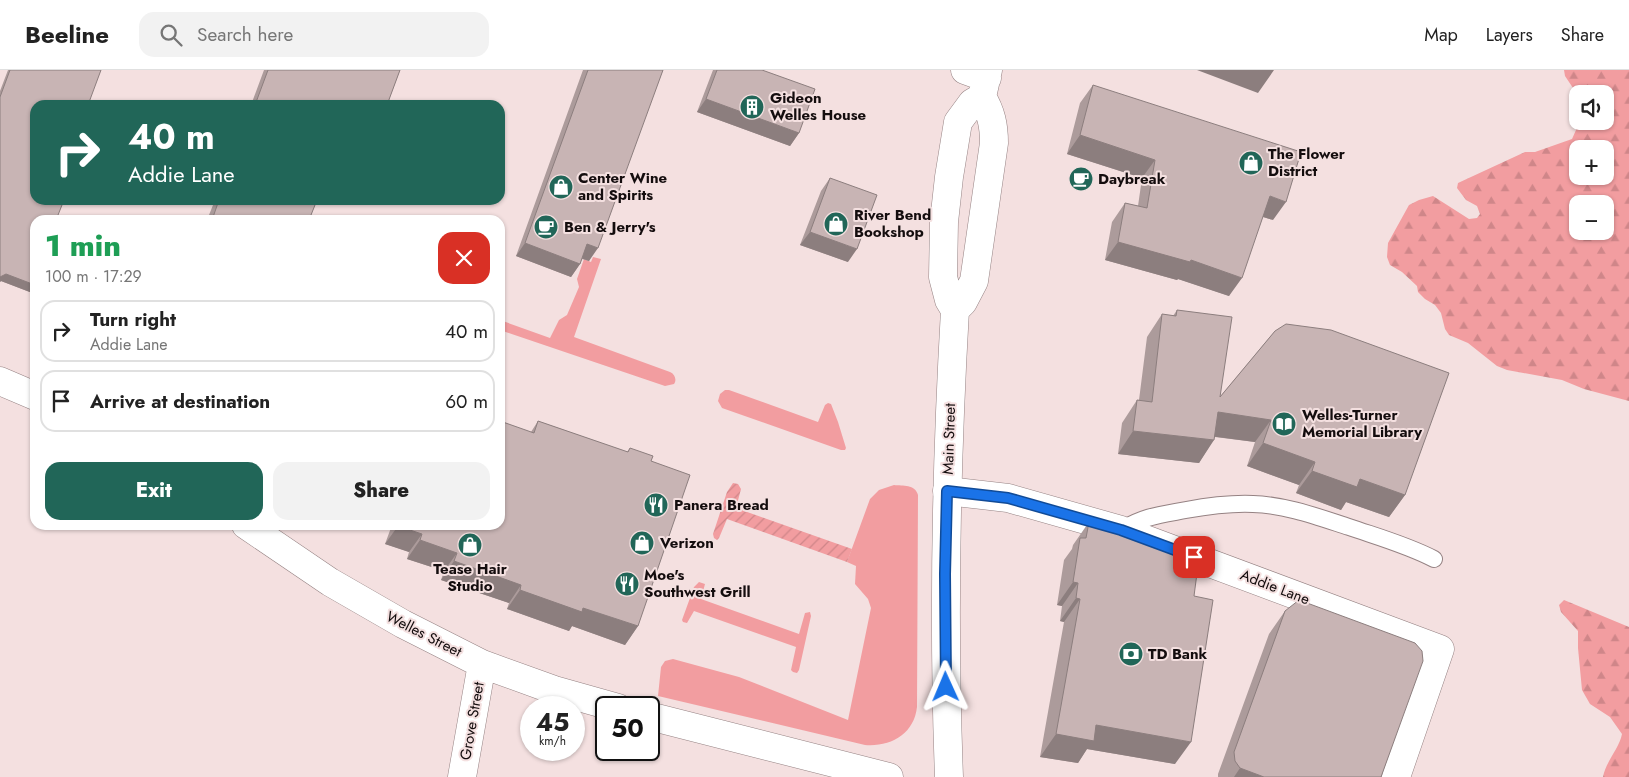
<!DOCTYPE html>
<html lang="en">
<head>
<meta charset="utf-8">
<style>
  body { margin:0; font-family:Jost,sans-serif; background:#f2f2f2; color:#222; height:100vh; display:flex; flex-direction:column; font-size:19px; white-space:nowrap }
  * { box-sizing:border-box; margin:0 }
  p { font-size:16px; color:#767676 }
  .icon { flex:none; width:28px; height:28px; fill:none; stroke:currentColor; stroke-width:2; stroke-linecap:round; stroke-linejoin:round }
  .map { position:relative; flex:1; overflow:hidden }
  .sheet { position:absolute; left:30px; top:145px; width:475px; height:315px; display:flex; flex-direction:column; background:#fff; border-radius:15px; box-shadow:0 1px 4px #0004 }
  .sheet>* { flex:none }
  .guide { position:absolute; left:30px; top:30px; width:475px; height:105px; border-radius:15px; box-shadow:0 1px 4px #0004; background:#216658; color:#fff; overflow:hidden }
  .buttons { position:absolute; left:1569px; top:15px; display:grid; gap:10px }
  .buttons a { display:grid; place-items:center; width:45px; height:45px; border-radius:10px; background:#fff; box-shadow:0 1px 4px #0004; font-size:25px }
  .speed { position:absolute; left:520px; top:626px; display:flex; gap:10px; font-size:25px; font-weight:700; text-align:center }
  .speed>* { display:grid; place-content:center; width:65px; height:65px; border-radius:50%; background:#fff; box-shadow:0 1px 4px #0004; line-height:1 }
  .speed small { font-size:12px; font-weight:400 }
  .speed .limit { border:2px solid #111; border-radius:8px; background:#fff; color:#111 }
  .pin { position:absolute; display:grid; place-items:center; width:42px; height:42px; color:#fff; margin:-21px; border-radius:10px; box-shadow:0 2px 8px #0006 }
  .me { position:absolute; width:55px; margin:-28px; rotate:359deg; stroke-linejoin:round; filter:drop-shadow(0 0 4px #0008) }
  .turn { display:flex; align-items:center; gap:18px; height:105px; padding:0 15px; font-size:22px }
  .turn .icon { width:65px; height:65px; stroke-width:2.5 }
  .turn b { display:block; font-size:35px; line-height:42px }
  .round { display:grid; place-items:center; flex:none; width:52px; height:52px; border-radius:15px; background:#f2f2f2 }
  .headline { display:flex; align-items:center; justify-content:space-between; height:85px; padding:0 15px }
  h1 { font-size:30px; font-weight:800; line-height:38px; color:#1e9e55 }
  .button { display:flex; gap:10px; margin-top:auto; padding:10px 15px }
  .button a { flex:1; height:58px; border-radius:15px; background:#216658; color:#fff; font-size:20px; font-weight:800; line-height:58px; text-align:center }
  .button a+a { background:#f2f2f2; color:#222 }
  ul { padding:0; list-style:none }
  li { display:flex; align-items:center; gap:15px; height:62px; margin:0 10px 8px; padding:0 5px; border:2px solid #e0e0e0; border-radius:15px }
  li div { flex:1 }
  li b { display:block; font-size:19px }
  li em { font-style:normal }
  header { display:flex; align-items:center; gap:30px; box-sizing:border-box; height:70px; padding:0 25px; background:#fff; border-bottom:1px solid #e0e0e0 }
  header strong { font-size:24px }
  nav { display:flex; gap:28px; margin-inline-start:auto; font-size:18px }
  .search { width:350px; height:45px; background:#f2f2f2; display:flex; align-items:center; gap:12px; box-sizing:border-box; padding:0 18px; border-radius:15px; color:#767676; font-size:19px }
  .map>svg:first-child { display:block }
</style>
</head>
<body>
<header>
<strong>Beeline</strong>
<div class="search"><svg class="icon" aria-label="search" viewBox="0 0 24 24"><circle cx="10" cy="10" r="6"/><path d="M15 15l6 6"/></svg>Search here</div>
<nav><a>Map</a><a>Layers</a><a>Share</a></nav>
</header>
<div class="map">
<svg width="1629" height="707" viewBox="0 0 1629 707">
  <defs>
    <pattern id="forest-firs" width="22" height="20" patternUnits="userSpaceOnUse" patternTransform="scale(1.25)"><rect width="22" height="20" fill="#f29da0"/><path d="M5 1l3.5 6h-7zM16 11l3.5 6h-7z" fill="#cf8689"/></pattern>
    <pattern id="garden-furrows" width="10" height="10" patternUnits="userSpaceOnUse" patternTransform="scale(1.25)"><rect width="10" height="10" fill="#f29da0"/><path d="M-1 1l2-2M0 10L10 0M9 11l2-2" fill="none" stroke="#cf8689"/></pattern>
  </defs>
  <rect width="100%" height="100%" fill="#f4e0e0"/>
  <path fill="#f29da0" d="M593,187L601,189L574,267L670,302C675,304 677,310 674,314L665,316L500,260V250L550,268L559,250L567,245L579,217L577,209L584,189L591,192Z
    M725,320H729L818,352L825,335L828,333L831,334L838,352L846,378L845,380H841L722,338L718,331L720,324Z
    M894,415C903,416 915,414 918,425L917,637C914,664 891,677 865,675L658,626L661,597L665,591L673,589L739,607L848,650L871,538L868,529L855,514L856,496L847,492L870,429L879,420Z
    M699,512L705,514L701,529L799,564L805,543L810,542L811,546L799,600L797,603L793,602L791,600L796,577L694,541L687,553L683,552L682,550L694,517Z"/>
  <path fill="url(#forest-firs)" fill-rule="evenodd" d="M1564,0H1629V331L1584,319L1562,310L1507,300L1497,296L1468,273L1449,265L1445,259L1441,243L1435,235L1425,229L1418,222L1417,216L1402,202L1390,195L1387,187L1388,173L1409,135L1419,130L1433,126L1469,149L1477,148L1480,144L1477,136L1466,130L1457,118L1458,113L1525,82H1535L1572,69L1580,51H1605V24H1577L1565,6ZM1578,79H1605V106H1578ZM1578,134H1605V161H1578Z
    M1564,530L1629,557V707H1603C1606,691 1619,679 1622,664L1610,647L1590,634L1582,620L1578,578V561L1561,542L1559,535Z"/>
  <path fill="url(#garden-furrows)" d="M733,413L738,414L741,419L736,438L852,479L847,492L727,449L719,468L717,470L714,468L713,464L727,422Z"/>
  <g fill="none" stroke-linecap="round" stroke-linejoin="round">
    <defs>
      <path id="lane" d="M1121,460C1145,446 1159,445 1186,440C1208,436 1230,433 1253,434C1286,435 1318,447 1349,457C1378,467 1407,475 1434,489"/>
      <path id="street" d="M0,311L35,326
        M947,421L1008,428L1121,460L1440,579L1396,707
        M246,455L330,512L403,554L482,594L554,620L618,638
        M649,646L889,707
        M462,707L482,594"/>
      <path id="secondary" d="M965,0L987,8
        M955,240L963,232L974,211L994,73C994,55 991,42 982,27L988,0
        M949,707C943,551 946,396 955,240L949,230L943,207L944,152L949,107L958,52L972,33L982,27"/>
    </defs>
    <use href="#lane" stroke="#958283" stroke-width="18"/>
    <use href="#street" stroke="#958283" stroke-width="29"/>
    <use href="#secondary" stroke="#958283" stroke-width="29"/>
    <use href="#lane" stroke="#fff" stroke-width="16"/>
    <use href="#street" stroke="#fff" stroke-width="28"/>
    <use href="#secondary" stroke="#fff" stroke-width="28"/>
  </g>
  <path fill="#ac9b9b" d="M8,0H101L35,150V224L1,211L0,212V21Z
    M264,0H400L387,35H251Z
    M583,0H663L589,191L582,189L580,194L571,207L516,186Z
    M713,0H762L799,63L790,76L697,42Z
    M1093,15L1273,150L1263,147L1229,226L1178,209L1177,210L1105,190L1112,152L1125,133L1138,136L1142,108L1067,84L1080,33Z
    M830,108L848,192L800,175L821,121Z
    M215,130H317L309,150H207Z
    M1177,240L1220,327L1275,261L1405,425L1389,447L1346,432L1341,440L1296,423L1299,415L1247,396L1255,372L1215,367L1199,393L1118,384L1122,353L1137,330H1139L1147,267L1162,244L1173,246Z
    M538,351L627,382L630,378L651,391L638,556L625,575L572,556L569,561L507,539L509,533L441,510L444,501L407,489L409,482L385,474L392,455H500L531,362Z
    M1089,452L1125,465L1157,475L1190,487L1194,526L1175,694L1087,679L1078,693L1040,687L1064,552L1060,551L1062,536L1057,535L1064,490L1072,479L1073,475Z
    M1285,541L1381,707H1218V704L1269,564Z"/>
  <path fill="#8c7e7e" d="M1197,0H1274L1258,23Z
    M706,29L799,63L790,76L697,42Z
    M1080,65L1155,90L1142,108L1067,84Z
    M1270,126L1286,132L1273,150L1257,145Z
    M340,130H348L346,132Z
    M810,162L857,179L848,192L800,175Z
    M1118,172L1191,190L1242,208L1229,226L1178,209L1177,210L1105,190Z
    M525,173L580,194L571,207L516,186Z
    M587,174L598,178L589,191L578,187Z
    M6,204L35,215V224L1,211L0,212V207Z
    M1218,342L1271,350L1255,372L1202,365Z
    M1133,361L1214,370L1199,393L1118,384Z
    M1263,373L1315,392L1299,415L1247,396Z
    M1312,401L1360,409L1405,425L1389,447L1346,432L1341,440L1296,423Z
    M398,456L422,464L409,482L385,474Z
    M420,470L457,483L444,501L407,489Z
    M454,491L521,515L509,533L441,510Z
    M1073,512L1078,513L1062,536L1057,535Z
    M520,520L583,538L638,556L625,575L572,556L569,561L507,539Z
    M1076,528L1080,529L1064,552L1060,551Z
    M1096,655L1191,672L1175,694L1087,679L1078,693L1040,687L1056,664Z
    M1240,698L1264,707H1234Z"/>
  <path fill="#c8b4b4" stroke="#8c7e7e" d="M10,0H101L88,35H35V130H64L56,150H35V215L6,204L0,207V27Z
    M268,0H400L387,35H255Z
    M588,0H663L598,178L587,174L580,194L525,173Z
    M717,0H762L815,19L799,63L706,29Z
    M1093,15L1301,82L1286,132L1270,126L1242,208L1191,190L1190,192L1118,172L1125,133L1147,138L1155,90L1080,65Z
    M830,108L877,125L857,179L810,162Z
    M219,130H317L309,150H212Z
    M1177,240L1232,247L1220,327L1275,261L1286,254L1331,260L1449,303L1405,425L1360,409L1357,417L1312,401L1315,392L1263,373L1271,350L1218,342L1214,370L1133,361L1137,330L1152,332L1162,244L1176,246Z
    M500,351L534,363L538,351L628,382L630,378L653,386L651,391L690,405L638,556L583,538L582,542L520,520L521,515L454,491L457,483L420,470L422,464L398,456V455H500Z
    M1089,452L1126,458L1125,465L1158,471L1157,475L1191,481L1190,487L1199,488L1194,526L1213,530L1191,672L1096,655L1094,671L1056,664L1080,529L1076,528L1078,513L1073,512L1080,468H1086Z
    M1299,530L1415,573L1422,581L1423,591L1381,707H1264L1240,698L1235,691L1234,682L1285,541Z"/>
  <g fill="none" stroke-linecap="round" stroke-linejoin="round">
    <defs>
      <path id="route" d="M946,617L945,504L947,421L1008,428L1121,460L1194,487"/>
    </defs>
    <use href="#route" stroke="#114b97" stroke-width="12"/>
    <use href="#route" stroke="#1a73e8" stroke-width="9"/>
  </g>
  <defs>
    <symbol id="building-disc" viewBox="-11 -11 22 22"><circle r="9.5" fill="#216658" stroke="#f4e0e0"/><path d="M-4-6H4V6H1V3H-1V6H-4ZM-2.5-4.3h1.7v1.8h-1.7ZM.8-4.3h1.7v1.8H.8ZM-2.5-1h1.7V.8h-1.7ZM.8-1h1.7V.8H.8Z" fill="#fff"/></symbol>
    <symbol id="shop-disc" viewBox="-11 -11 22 22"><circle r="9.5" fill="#216658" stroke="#f4e0e0"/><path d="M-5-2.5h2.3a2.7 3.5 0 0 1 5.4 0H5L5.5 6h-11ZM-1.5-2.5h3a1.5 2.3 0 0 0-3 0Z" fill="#fff"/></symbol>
    <symbol id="cafe-disc" viewBox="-11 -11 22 22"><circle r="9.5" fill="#216658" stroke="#f4e0e0"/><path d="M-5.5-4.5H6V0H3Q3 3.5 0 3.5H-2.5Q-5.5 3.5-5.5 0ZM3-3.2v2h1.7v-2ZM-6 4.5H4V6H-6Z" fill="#fff"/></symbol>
    <symbol id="library-disc" viewBox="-11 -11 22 22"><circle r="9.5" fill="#216658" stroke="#f4e0e0"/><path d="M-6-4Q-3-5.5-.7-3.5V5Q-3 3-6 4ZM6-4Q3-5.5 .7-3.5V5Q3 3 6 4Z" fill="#fff"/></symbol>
    <symbol id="restaurant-disc" viewBox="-11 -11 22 22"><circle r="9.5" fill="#216658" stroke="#f4e0e0"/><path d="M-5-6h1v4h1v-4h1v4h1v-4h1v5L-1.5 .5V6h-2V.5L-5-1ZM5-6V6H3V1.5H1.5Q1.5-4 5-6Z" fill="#fff"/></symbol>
    <symbol id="bank-disc" viewBox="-11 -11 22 22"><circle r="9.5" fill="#216658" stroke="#f4e0e0"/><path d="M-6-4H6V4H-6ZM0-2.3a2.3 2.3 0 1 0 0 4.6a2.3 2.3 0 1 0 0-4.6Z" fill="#fff"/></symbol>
  </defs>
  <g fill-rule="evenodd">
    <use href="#building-disc" x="738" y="23" width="28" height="28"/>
    <use href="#shop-disc" x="1237" y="79" width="28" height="28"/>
    <use href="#cafe-disc" x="1067" y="95" width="28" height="28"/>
    <use href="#shop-disc" x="547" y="103" width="28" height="28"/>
    <use href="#shop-disc" x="822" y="140" width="28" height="28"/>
    <use href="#cafe-disc" x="532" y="143" width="28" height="28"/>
    <use href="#library-disc" x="1270" y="340" width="28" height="28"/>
    <use href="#restaurant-disc" x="642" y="421" width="28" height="28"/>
    <use href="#shop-disc" x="628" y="459" width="28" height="28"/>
    <use href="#shop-disc" x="456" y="461" width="28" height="28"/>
    <use href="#restaurant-disc" x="613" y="500" width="28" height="28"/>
    <use href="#bank-disc" x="1117" y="570" width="28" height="28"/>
  </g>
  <g text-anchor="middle" stroke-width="4" stroke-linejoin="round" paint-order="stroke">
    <g font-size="15" font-weight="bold" fill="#140d0e" stroke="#f4e0e0" text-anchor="start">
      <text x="770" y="33">Gideon<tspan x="770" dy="17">Welles House</tspan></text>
      <text x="1268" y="89">The Flower<tspan x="1268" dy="17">District</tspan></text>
      <text x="578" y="113">Center Wine<tspan x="578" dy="17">and Spirits</tspan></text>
      <text x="1098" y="114">Daybreak</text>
      <text x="854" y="150">River Bend<tspan x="854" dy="17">Bookshop</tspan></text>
      <text x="564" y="162">Ben &amp; Jerry's</text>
      <text x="1302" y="350">Welles-Turner<tspan x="1302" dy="17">Memorial Library</tspan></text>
      <text x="674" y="440">Panera Bread</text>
      <text x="660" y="478">Verizon</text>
      <text x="470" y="504" text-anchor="middle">Tease Hair<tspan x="470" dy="17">Studio</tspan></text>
      <text x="644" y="510">Moe's<tspan x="644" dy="17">Southwest Grill</tspan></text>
      <text x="1148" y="589">TD Bank</text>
    </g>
    <g font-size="15" fill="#140d0e" stroke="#f4e0e0">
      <text transform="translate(949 369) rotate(-88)" y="5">Main Street</text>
      <text transform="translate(1275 517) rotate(21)" y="5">Addie Lane</text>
      <text transform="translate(424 564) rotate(27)" y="5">Welles Street</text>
      <text transform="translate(472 651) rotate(-80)" y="5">Grove Street</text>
    </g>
  </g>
</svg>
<div class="buttons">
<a><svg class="icon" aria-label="sound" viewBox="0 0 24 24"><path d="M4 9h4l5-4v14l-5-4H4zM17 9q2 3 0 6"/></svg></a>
<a>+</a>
<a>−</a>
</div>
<div class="speed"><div>45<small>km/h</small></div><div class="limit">50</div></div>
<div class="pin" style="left:1194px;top:487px;background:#d93025"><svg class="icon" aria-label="arrive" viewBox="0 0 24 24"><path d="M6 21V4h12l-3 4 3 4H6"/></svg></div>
<svg class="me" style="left:946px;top:617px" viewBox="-20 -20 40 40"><path d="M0-17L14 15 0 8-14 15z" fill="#1a73e8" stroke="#fff" stroke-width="4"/></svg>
<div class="guide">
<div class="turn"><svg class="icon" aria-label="right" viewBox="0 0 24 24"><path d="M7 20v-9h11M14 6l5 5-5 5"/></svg><div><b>40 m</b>Addie Lane</div></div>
</div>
<section class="sheet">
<div class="headline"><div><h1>1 min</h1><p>100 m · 17:29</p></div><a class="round" style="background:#d93025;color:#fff"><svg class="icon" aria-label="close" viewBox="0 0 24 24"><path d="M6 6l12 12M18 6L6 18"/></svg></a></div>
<ul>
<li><svg class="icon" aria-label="right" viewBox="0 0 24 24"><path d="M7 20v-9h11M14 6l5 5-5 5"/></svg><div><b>Turn right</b><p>Addie Lane</p></div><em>40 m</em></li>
<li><svg class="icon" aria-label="arrive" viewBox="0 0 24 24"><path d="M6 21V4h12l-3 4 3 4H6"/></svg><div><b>Arrive at destination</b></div><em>60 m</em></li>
</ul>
<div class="button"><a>Exit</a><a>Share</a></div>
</section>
</div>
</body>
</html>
